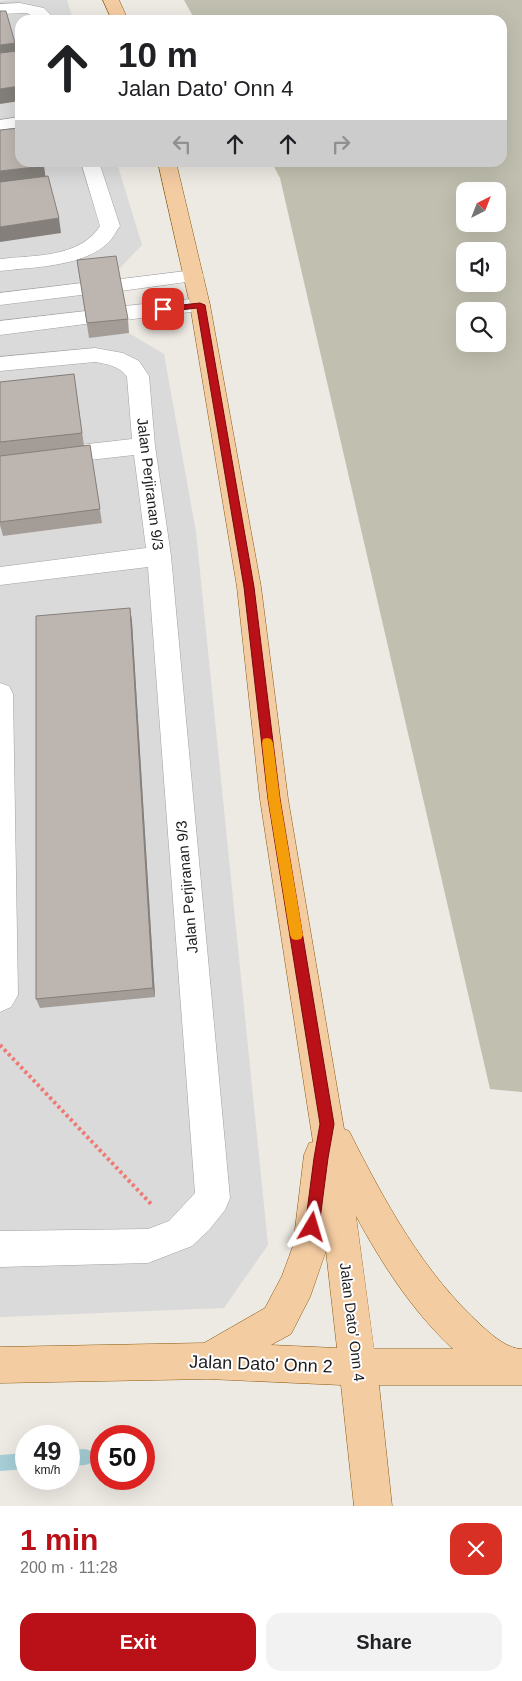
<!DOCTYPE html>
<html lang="en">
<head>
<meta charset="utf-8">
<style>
  body { margin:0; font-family:Arial,sans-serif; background:#f2f2f2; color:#202124; height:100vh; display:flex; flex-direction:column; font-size:19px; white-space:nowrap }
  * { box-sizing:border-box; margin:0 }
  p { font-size:16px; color:#757577 }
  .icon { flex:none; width:28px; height:28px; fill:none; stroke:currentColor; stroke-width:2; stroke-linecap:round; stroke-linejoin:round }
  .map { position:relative; height:1506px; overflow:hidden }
  .sheet { display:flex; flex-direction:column; background:#fff; flex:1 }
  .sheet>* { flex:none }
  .banner { position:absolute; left:15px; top:15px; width:492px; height:152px; border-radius:15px; box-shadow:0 5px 20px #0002; background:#fff; color:#202124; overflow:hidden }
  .needle { width:32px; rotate:42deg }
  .buttons { position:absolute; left:456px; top:182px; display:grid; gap:10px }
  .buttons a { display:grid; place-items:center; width:50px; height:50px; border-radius:10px; background:#fff; box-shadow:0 5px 20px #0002; font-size:25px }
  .speed { position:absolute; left:15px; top:1425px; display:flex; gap:10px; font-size:25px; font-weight:700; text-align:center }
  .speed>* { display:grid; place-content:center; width:65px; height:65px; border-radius:50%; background:#fff; box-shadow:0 5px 20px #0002; line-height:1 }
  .speed small { font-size:12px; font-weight:400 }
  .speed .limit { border:8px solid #d22; background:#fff; color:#111 }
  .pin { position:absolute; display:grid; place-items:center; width:42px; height:42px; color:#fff; margin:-21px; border-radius:10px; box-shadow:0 2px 8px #0006 }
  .me { position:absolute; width:55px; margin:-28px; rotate:7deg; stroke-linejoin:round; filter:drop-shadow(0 0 4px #0008) }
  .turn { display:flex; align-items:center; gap:18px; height:105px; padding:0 20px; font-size:22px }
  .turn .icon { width:65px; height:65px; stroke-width:2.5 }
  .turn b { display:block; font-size:35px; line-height:42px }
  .lanes { display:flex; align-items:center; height:48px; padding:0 20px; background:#0003; justify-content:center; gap:25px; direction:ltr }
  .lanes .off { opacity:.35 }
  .round { display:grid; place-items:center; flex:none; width:52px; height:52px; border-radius:15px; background:#f2f2f2 }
  .head { display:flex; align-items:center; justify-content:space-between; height:85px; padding:0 20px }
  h1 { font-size:30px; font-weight:700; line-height:38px; color:#ba1018 }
  .primary-button { display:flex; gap:10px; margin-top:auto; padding:10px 20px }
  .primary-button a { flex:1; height:58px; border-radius:15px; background:#ba1018; color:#fff; font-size:20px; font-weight:700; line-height:58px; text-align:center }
  .primary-button a+a { background:#f2f2f2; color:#202124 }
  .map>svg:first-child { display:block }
</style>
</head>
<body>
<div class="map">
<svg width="522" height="1506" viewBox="0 0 522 1506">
  <rect width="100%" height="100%" fill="#ede9e3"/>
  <path fill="#dbdada" d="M13,0H67L73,20H20V162L117,163L142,245L118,270L82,289L89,337L129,333L164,354L196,532L268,1245L224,1308L0,1317V1Z"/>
  <path fill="#c1c0b0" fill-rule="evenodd" d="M184,0H522V1092L490,1089L280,178L272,163L502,162V20H195ZM465,191H498V224H465ZM465,251H498V284H465ZM465,311H498V344H465Z"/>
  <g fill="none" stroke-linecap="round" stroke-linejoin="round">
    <path fill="#a7cfd8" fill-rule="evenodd" d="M85,1449L91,1451L93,1457L91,1463L85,1465L69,1466V1450Z
      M26,1453V1469L0,1471V1455Z"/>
    <defs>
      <path id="minor" d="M20,3L44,8L56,20H39L27,13L0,14V4Z
        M20,117V127L0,130V120Z
        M81,162H99L120,226C116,231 113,238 109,242C84,267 33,267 0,271V259C34,255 80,258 100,226Z
        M194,270L201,272L204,276L201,280L121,291L114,289L111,285L114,281L121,279Z
        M82,283L89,284L92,289L89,294L0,305V293Z
        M200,298L207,300L210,305L207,310L125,320L118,318L115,313L118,308L125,306Z
        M86,311L93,313L96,318L93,323L0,335V321Z
        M95,348L123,353L139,361L149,376L155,446L171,556L230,1198L225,1210L209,1230L192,1246L148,1263L0,1267V1231L148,1229L169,1221L195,1193L148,567L0,585V567L146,548L134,455L0,470V454L132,439L127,377C120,366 107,364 95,362L0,371V357Z
        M0,683L9,686L13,694L18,995L11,1007L0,1012Z"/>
      <path id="major" d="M103,0H119L128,20H112Z
        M158,162H176L210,305L261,587L288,799L344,1129L349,1131C385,1202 423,1273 483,1327C493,1336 508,1349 522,1349V1385H379L392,1506H354L341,1385L208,1379L0,1383V1347L204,1343L265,1308L282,1276L293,1246L304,1155L309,1143L313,1142L260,799L237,587L190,305ZM356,1216C382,1264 412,1311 453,1349H374ZM326,1251L337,1348L271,1345L291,1334L310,1297Z"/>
    </defs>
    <use href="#minor" stroke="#a1a1a1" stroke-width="1"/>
    <use href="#major" stroke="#8a5a0c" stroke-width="1"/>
    <path stroke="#ee7a73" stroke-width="4" stroke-dasharray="3 3" stroke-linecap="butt" d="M0,1045L152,1205"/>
    <use href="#minor" fill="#fff" fill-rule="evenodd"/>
    <use href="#major" fill="#f4cca2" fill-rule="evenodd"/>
  </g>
  <path fill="#a39c97" d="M77,260L128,319L129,333L89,338Z
    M74,374L84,446L90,445L102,523L3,536L0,525V382Z
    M130,608L132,622L155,997L40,1008L36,999Z"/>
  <path fill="#847f7b" d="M15,43L17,57L0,59V45Z
    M20,86V101L0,104V89Z
    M44,166L46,180L0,186V171Z
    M59,218L61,233L0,242V227Z
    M130,608L132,622L155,997L153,988Z"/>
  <path fill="#bdb5b0" stroke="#847f7b" d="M0,11H6L15,43L0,45Z
    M17,51L20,61V86L0,89V53Z
    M20,128V162H43L44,166L0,171V130Z
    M48,176L59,218L0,227V182Z
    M116,256L128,319L87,323L77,260Z
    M74,374L82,433L0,442V382Z
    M90,445L100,509L0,522V456Z
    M130,608L153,988L36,999V616Z"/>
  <path fill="#ba1018" stroke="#790a10" d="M200,303L205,305L254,587L280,799L334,1124L328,1158L319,1227L317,1232L312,1234L307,1232L305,1227L314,1158L320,1124L268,799L244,587L197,308L163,312L159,309L163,307Z"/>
  <path fill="#f59e0b" d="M267,738L271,739L273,743L280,799L303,935L301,939L296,940L292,939L290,935L268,799L262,743L263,739Z"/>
  <g text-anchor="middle" stroke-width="4" stroke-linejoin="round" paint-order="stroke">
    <g font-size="15" fill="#1d1d1d" stroke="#fff">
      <text transform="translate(150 484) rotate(83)" y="5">Jalan Perjiranan 9/3</text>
      <text transform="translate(187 887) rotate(-95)" y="5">Jalan Perjiranan 9/3</text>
      <text transform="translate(352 1322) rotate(83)" y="5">Jalan Dato' Onn 4</text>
    </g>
    <g font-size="18" fill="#1d1d1d" stroke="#fff">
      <text transform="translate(261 1364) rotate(2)" y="6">Jalan Dato' Onn 2</text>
    </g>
  </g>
</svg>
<div class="buttons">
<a><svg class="needle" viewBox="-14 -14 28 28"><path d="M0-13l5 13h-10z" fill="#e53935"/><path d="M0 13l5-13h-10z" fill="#757577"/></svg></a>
<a><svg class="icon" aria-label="sound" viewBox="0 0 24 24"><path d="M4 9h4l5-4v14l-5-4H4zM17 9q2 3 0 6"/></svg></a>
<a><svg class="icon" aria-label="search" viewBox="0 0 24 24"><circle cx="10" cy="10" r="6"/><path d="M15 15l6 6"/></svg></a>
</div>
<div class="speed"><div>49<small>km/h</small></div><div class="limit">50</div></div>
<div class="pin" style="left:163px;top:309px;background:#d93025"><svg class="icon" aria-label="arrive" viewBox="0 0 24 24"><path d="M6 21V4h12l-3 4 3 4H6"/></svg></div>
<svg class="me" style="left:312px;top:1227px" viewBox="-20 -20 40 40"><path d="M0-17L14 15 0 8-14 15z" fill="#ba1018" stroke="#fff" stroke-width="4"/></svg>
<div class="banner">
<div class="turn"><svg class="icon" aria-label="ahead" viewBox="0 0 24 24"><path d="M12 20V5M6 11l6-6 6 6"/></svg><div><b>10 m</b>Jalan Dato' Onn 4</div></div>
<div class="lanes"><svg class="icon off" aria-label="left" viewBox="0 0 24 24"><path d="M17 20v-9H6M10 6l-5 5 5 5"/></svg><svg class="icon" aria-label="ahead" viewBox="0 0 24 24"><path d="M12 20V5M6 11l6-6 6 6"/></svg><svg class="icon" aria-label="ahead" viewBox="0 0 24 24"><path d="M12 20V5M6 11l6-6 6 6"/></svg><svg class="icon off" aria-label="right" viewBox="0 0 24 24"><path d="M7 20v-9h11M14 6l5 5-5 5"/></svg></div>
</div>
</div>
<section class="sheet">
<div class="head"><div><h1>1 min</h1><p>200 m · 11:28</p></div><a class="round" style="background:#d93025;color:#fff"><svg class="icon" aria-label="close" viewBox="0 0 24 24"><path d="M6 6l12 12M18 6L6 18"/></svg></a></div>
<div class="primary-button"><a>Exit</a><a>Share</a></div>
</section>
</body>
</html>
